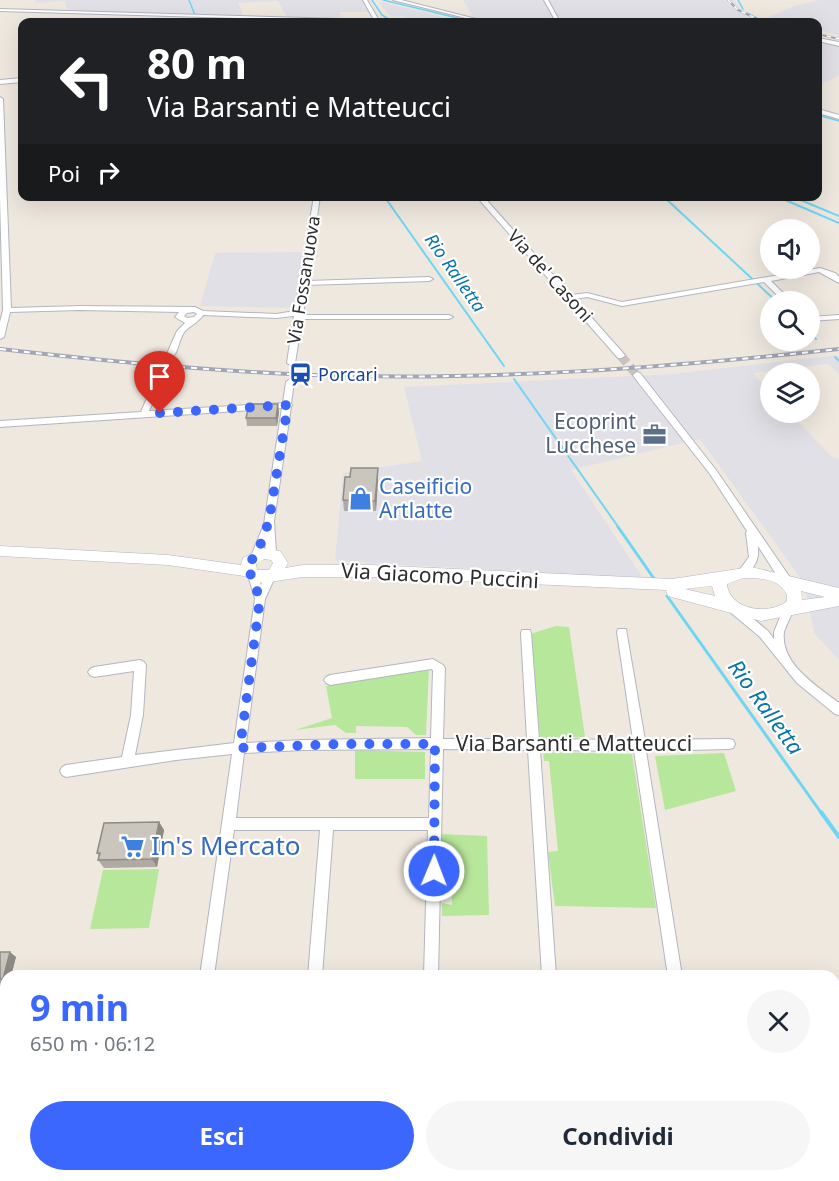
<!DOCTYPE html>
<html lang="it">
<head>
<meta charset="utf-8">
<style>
  body { margin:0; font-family:"Noto Sans",sans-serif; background:#f6f6f7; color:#1f2937; height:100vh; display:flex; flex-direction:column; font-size:22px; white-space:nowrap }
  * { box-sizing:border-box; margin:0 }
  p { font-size:20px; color:#747a83 }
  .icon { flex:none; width:33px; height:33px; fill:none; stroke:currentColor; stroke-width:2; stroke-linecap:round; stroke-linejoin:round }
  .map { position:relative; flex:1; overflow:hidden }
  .drawer { position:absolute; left:0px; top:970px; width:840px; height:212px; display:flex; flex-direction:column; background:#fff; border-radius:18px 18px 0 0; box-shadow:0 6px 24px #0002 }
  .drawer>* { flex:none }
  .guide { position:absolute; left:18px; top:18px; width:804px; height:183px; border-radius:12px; box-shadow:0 6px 24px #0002; background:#202124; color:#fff; overflow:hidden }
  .tools { position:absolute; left:760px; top:219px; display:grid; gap:12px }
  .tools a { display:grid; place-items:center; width:60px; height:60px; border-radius:50%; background:#fff; box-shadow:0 6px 24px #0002; font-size:30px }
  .pin { position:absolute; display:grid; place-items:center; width:51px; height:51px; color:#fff; margin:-62px -26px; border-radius:50% 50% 50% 0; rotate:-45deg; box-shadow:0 0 6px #0007 }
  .pin .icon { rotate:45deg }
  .me { position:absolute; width:66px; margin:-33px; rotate:1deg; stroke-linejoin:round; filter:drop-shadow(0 0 4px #0008) }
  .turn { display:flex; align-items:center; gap:21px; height:126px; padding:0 30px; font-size:27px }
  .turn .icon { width:78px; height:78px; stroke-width:2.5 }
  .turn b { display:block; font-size:42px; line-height:51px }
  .then { display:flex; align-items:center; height:57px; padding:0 30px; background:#0003; gap:12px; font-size:22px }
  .round { display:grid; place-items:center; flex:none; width:63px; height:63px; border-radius:32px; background:#f6f6f7 }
  .overview { display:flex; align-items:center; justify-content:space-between; height:102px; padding:0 30px }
  h1 { font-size:36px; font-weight:700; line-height:45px; color:#3c67ff }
  .button { display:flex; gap:12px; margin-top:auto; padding:12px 30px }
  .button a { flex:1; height:69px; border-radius:36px; background:#3c67ff; color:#fff; font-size:24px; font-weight:700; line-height:69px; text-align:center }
  .button a+a { background:#f6f6f7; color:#1f2937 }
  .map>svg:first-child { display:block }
</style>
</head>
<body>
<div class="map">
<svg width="839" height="1181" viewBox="0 0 839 1181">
  <rect width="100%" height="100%" fill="#efe8df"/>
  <path fill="#e2e0e7" d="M35,0H362L370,12H339L342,19L287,17L278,1L238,3L244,17L68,11L64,1L36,3Z
    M463,0H733L753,22H493L473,17Z
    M819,0H839V36L818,30V22H786L768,18L794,6Z
    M379,2H382L463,22H413L402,16L393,17L388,14Z
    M818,42L839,46V75L818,86Z
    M303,252L295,308L200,306L215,253Z
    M839,355V374L828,364L753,373L771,393V412L790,413L832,457L839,458V660L814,633L804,583L700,439L571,470L643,578L335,561L343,473L422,461L404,387L673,374Z"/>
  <path fill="#b7e79a" d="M556,626L569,627L585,737L540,738L530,634Z
    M429,668L426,735H416L407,727L356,726V733H346L335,725L295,730L332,718L326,686Z
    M355,750L425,752V779H355Z
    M543,752L632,754L656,908L555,906L548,852L558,851L549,761H544Z
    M724,753L736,791L665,810L655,756Z
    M440,834L487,836L489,915L442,916V903L452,905L450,846H442Z
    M159,869L149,928L90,929L103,870Z"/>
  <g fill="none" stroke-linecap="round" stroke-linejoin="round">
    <path stroke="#6fd5f4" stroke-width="1.5" d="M189,0L195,15
      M372,0L382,15L390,20
      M383,0L474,22
      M738,0L743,9
      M747,13L758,19
      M197,18L201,22
      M818,115L839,121"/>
    <path stroke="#6fd5f4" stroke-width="2" d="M384,196L504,366
      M663,196L777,302
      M776,196L839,223
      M791,196L839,216
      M810,333L816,339
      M835,357L839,361
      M514,379L619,528"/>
    <path stroke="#6fd5f4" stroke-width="3" d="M618,527L655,580
      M667,596L822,814"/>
    <path stroke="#6fd5f4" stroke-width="4" d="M821,812L839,837"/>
    <path stroke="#c8c3bb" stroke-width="9" stroke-dasharray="9 4.5" stroke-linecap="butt" d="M621,356L637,375
      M162,372L169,358"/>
    <defs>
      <path id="street" d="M363,0H367L380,22L0,11V9L374,20Z
        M393,0H401L488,22H482Z
        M544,0H548L560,22H556Z
        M818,38L839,42V46L818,41Z
        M22,78V82L0,84V80Z
        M0,97L3,99L11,308L79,306L195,307L203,311L276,314L295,311L314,196H320L308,281L429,277L433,279L429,281L307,285L303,315H449L453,317L449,319H302L295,363L291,365L287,363L294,316L276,318L203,315C199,322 191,325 185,331C178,340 179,355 169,360L165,358L177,331L185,323L175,317L179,312L79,310L10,312L4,337L0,339V322L3,310L0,198ZM194,312L197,314L194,317L187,318L184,316L187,313Z
        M818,109L839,115V119L818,113Z
        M476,196H483L571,295L587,293L622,302L820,268L835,273L839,277V283L819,272L771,281L792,302H784L764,282L622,306L587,297L575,299L624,354L625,356L621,358H618Z
        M839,315V319L810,321V317Z
        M162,369L166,372L149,411L283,403L286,382L290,379L294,382L291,403L292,405L291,407L274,521L276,553L275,556H267L265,545L261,557H253L252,554L264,524L282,408L0,427V421L141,412L158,372Z
        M637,372L640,373L716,470L791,579L792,582L791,585H783L758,546C759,561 756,563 747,575H739L738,572L749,557L746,533L747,531L710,474L634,377L633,375Z
        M253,571L257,572L261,585L267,572L271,571L276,575L265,599L246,743L303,740L431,738L433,670L431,669L330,685L326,683L324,680L326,677L330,675L433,659L443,665L445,668L443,739H527L521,633L522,630H530L531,633L539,739L633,740L617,632L618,629H626L645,740L729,739L733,740L735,744L733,748L729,749L646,751L682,976H668L634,751L540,750L556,976H542L528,750L443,749L438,976H424L428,830H333L322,976H308L320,830H234L214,976H200L232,754L176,760L66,777L62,775L60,771L62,767L66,765L122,757L131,715L134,671L94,677L90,675L88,672L90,669L94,667L140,660L144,662L146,665L143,715L135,755L234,743L255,599L248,575ZM431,749L429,818H236L244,753L303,750Z
        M734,605L738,606L768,631L774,639V632L784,607H792L793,610C791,617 786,625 784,632C780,664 817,686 839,703V715L835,714L797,683L760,637L730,612L729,609L730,606Z
        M698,1176H714L715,1181H699Z"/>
      <path id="secondary" d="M0,546L168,555L241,565L243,558L262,548L280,551L288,563L285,568L303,565H370L672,579L751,567L839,588V606L761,621L668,596L666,590L370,577H303L262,583L244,576L168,565L0,556ZM264,559L271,560L273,563L269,570H257L256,564ZM743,578C759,578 780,578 787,595V601C769,616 729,610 727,584ZM712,586L715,596L685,589ZM801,591L825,597L802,600Z
        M0,1061L6,1064V1086L0,1083Z
        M168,1176H198L200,1181H170Z"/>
    </defs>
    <use href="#street" stroke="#b3b6c1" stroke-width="2"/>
    <use href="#secondary" stroke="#b3b6c1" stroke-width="1"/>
    <use href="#street" fill="#fff" fill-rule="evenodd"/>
    <use href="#secondary" fill="#fff" fill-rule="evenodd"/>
    <defs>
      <path id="rail-far1" d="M728,0L738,10L764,22
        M818,34L839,39"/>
      <path id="rail" d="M0,349C104,361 208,371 313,375C489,381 664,368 839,349"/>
    </defs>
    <use href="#rail-far1" stroke="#a1a5b8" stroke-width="2"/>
    <use href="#rail" stroke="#a1a5b8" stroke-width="4"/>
    <use href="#rail-far1" stroke="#fff" stroke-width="1.5" stroke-dasharray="4.5" stroke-linecap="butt"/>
    <use href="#rail" stroke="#fff" stroke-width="2" stroke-dasharray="6" stroke-linecap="butt"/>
  </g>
  <path fill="#afaaa3" d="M279,412L277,426H247L246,418Z
    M378,479L376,511H344L343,500Z
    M159,822L164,830L157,867L104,868L98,860L99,857L97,853Z
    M0,952L16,957L11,976H6V984L0,985Z"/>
  <path fill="#8e8b84" d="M278,404L279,412L277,426L276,418Z
    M378,468V479L376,511L375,501Z
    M159,822L164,830L157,867L152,859Z
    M10,952L16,957L11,976H6V982L3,979Z"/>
  <path fill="#cbc6bd" stroke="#8e8b84" stroke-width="1.5" d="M249,404H278L276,418H246Z
    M351,468H378L375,501L343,500L345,477H350Z
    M159,822L152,859L98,860L100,853H97L104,823Z
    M0,952H10L3,979H0Z"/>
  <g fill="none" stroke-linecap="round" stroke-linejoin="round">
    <path stroke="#3c67ff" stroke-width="10" stroke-dasharray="0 18" d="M160,413L288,405L269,521L257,554L247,565L260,599L240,748L342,744H435L434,871"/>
  </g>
  <defs>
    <symbol id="station-bare" viewBox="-9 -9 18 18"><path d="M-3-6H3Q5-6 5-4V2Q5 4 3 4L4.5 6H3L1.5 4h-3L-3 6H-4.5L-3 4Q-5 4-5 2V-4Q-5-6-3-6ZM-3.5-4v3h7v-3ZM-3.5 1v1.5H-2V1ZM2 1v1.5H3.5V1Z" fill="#1a4fb4" stroke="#fff" stroke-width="2.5" paint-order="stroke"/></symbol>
    <symbol id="office-bare" viewBox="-9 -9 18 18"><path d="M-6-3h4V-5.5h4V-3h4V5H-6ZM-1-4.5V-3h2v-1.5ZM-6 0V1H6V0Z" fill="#5c6f8a" stroke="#fff" stroke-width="2.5" paint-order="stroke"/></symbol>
    <symbol id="shop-bare" viewBox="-9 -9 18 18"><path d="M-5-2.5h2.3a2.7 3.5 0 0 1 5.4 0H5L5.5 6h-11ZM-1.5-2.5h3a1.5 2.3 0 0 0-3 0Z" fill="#3f7fe0" stroke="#fff" stroke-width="2.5" paint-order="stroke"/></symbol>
    <symbol id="supermarket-bare" viewBox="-9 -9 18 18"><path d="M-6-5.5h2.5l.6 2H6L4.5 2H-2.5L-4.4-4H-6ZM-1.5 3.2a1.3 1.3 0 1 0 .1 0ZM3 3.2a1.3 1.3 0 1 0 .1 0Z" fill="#3f7fe0" stroke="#fff" stroke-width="2.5" paint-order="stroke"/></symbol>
  </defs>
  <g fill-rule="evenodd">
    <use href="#station-bare" x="284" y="358" width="33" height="33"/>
    <use href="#office-bare" x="638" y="418" width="33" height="33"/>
    <use href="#shop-bare" x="344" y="482" width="33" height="33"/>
    <use href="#supermarket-bare" x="116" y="830" width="33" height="33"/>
  </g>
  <g text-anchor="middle" stroke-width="4.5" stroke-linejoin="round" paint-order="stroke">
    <g font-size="18" font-style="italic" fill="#0875a6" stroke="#fff">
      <text transform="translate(455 273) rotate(55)" y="6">Rio Ralletta</text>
    </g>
    <g font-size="18" fill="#2d2d2d" stroke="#fff">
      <text transform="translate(550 276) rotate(48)" y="6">Via de' Casoni</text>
      <text transform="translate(304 280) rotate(-81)" y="6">Via Fossanuova</text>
    </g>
    <g font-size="18" fill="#164399" stroke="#fff" text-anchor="start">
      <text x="318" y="381">Porcari</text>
    </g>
    <g font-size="21" fill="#4e5e75" stroke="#fff" text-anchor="end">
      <text x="636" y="429">Ecoprint<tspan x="636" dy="24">Lucchese</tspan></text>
    </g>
    <g font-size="21" fill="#366cbe" stroke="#fff" text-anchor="start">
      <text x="379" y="494">Caseificio<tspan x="379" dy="24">Artlatte</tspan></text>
    </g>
    <g font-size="21" fill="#2d2d2d" stroke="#fff">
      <text transform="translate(440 576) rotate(3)" y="7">Via Giacomo Puccini</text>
      <text x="574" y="751">Via Barsanti e Matteucci</text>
    </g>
    <g font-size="22" font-style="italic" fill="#0875a6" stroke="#fff">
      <text transform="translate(766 707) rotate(54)" y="8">Rio Ralletta</text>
    </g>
    <g font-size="26" fill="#366cbe" stroke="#fff" text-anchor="start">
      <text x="151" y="855">In's Mercato</text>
    </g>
  </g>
</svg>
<div class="tools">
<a><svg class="icon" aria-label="sound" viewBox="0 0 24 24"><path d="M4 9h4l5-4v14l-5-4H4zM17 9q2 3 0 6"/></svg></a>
<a><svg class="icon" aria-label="search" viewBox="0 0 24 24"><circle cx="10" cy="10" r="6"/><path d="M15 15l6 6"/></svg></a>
<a><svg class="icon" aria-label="layers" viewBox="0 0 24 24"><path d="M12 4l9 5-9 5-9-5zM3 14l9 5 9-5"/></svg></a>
</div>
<div class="pin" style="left:160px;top:413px;background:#d93025"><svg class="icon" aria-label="arrive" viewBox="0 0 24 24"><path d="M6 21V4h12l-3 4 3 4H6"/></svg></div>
<svg class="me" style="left:434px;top:871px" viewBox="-20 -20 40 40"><circle r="17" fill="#3c67ff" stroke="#fff" stroke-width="3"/><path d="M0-11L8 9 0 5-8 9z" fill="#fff"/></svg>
<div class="guide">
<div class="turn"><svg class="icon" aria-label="left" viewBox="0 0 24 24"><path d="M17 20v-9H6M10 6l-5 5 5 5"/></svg><div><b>80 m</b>Via Barsanti e Matteucci</div></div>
<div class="then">Poi<svg class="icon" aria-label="right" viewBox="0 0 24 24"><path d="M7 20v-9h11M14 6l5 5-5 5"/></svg></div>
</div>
<section class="drawer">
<div class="overview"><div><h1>9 min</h1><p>650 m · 06:12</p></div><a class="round"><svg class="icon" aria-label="close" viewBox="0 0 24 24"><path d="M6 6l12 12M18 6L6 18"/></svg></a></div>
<div class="button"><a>Esci</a><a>Condividi</a></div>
</section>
</div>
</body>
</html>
